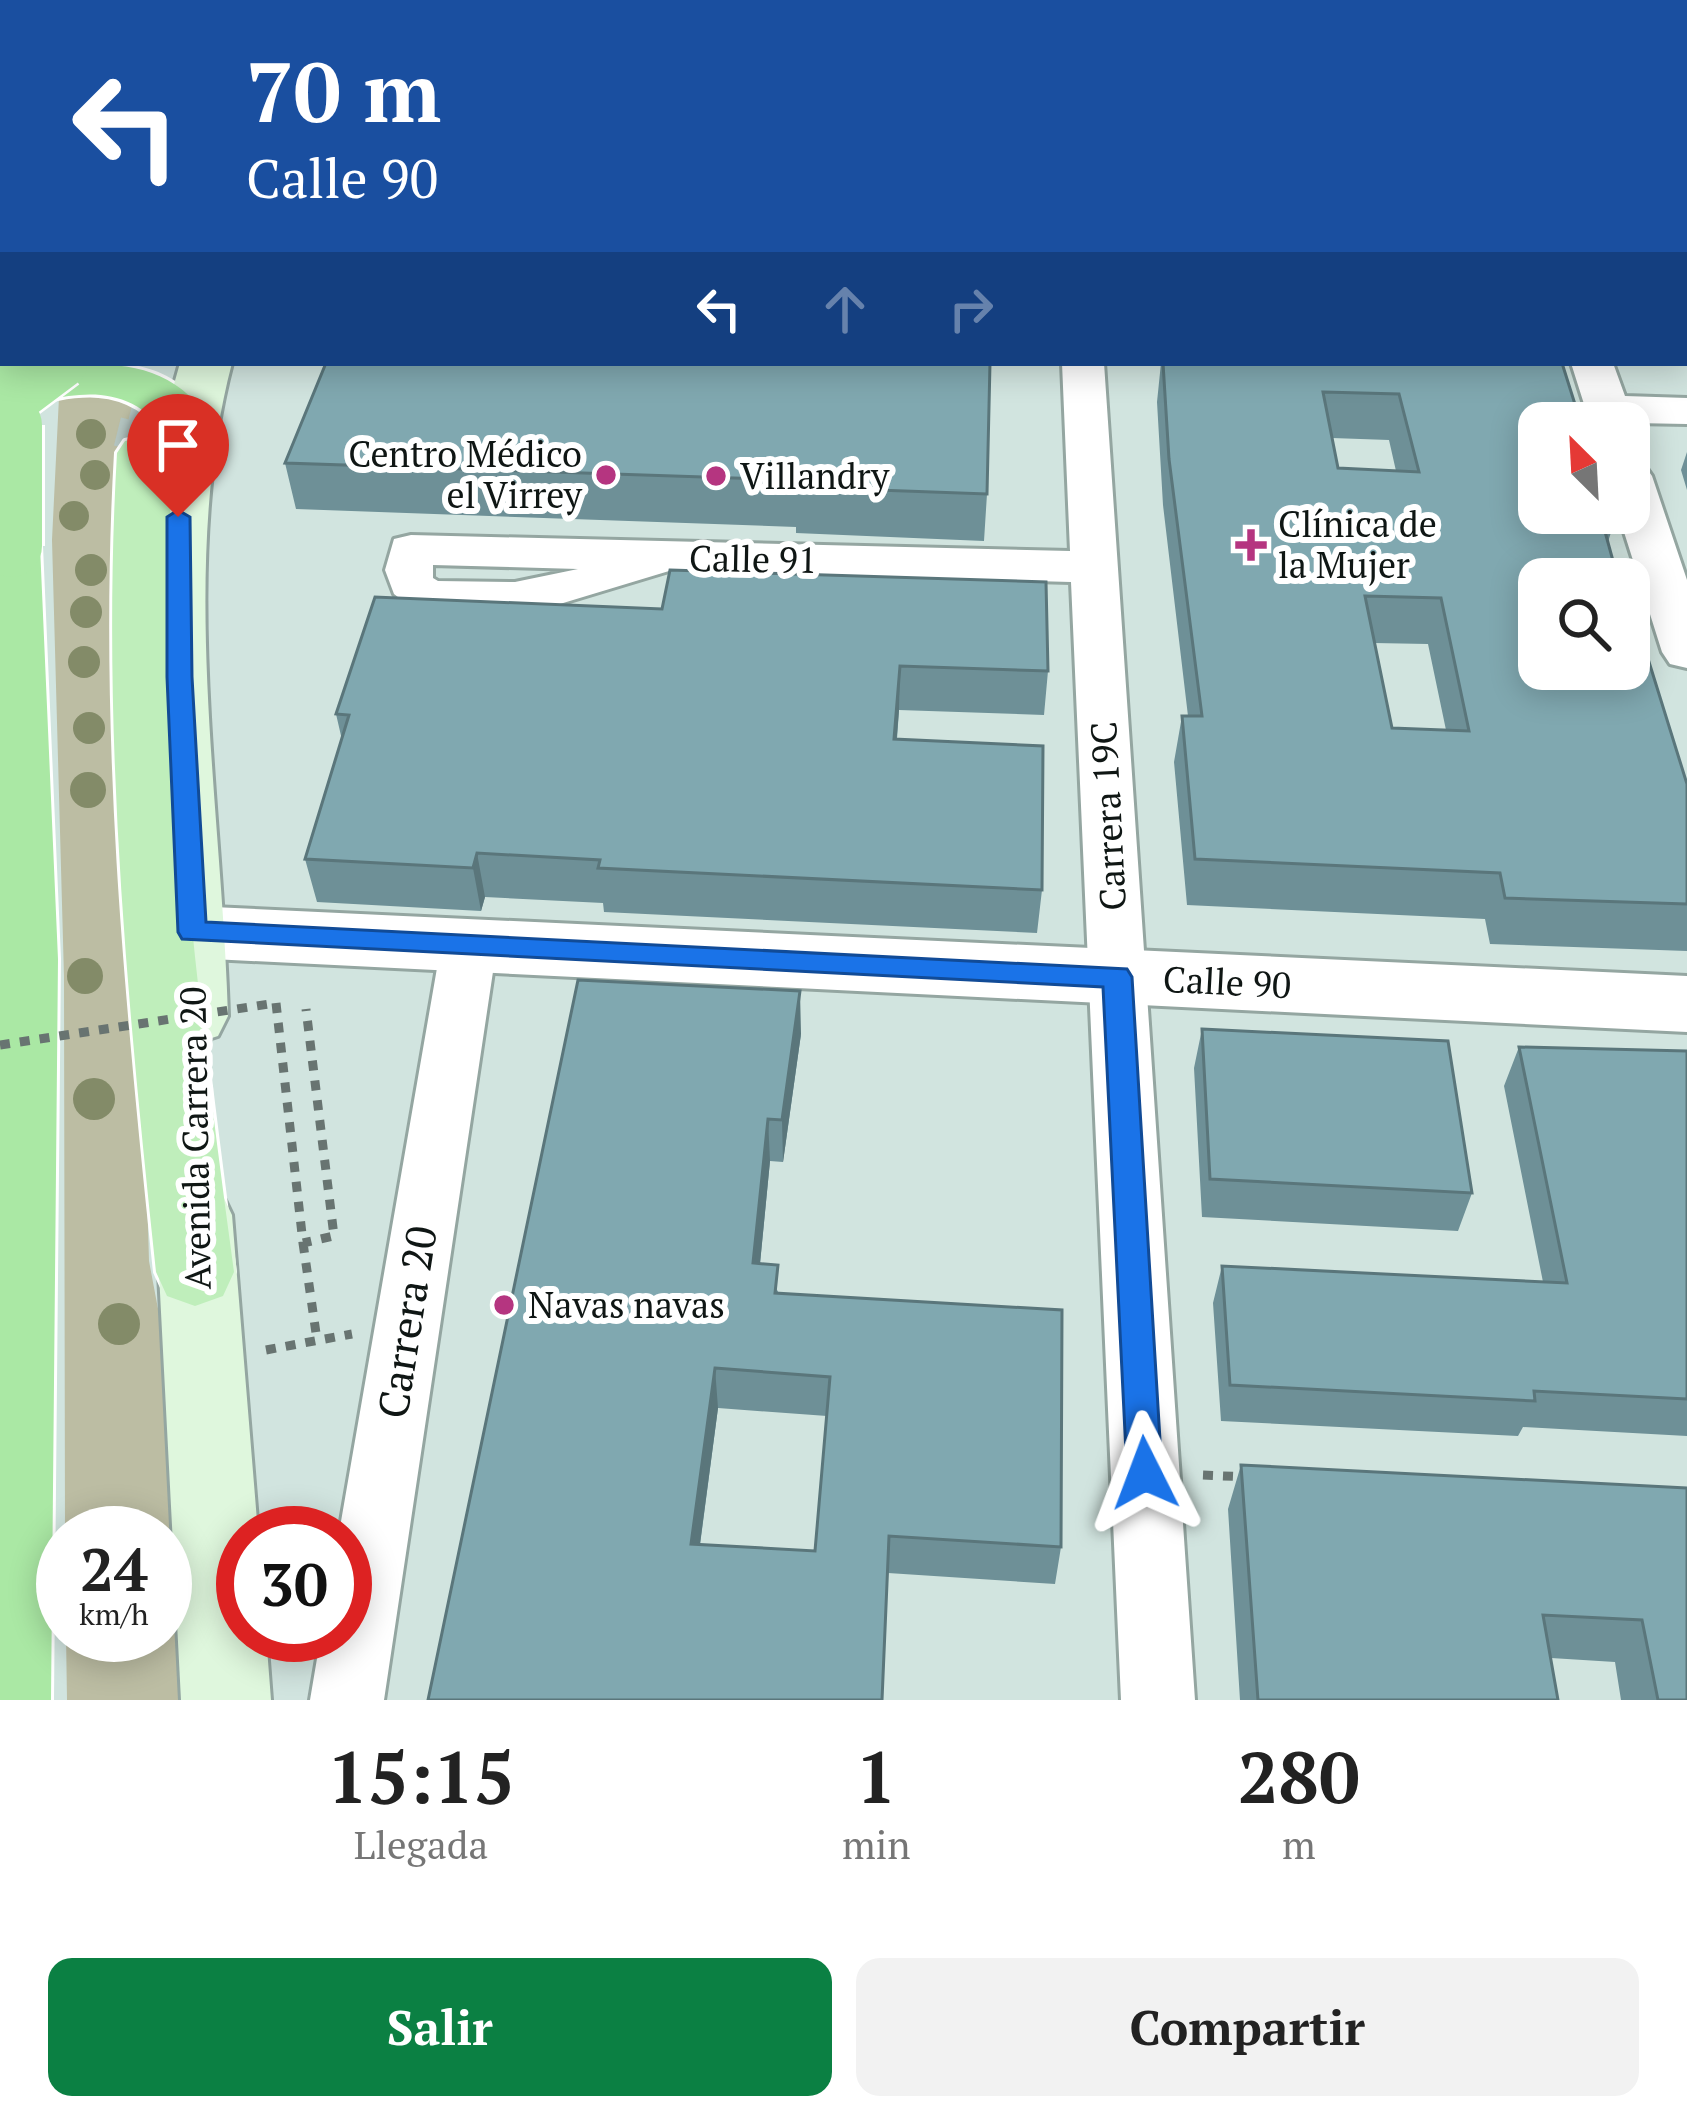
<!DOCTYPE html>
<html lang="es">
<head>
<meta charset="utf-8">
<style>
  body { margin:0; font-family:"PT Serif",serif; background:#f2f2f2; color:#222; height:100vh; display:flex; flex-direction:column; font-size:45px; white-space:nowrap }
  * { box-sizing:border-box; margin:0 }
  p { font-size:39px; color:#767676 }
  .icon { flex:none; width:66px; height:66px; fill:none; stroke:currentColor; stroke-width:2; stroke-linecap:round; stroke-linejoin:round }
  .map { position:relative; height:1700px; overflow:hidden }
  .panel { display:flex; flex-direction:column; background:#fff; flex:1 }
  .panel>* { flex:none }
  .top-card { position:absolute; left:0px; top:0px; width:1689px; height:366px; box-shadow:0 6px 30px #0003; background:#1a4fa0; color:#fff; overflow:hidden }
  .needle { width:78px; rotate:336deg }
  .controls { position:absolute; left:1518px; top:402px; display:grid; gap:24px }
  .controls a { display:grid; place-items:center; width:132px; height:132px; border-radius:24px; background:#fff; box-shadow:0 6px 30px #0003; font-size:60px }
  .speed { position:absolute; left:36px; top:1506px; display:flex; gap:24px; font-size:60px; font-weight:700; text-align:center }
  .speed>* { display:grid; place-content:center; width:156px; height:156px; border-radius:50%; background:#fff; box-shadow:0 6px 30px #0003; line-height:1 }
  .speed small { font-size:30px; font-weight:400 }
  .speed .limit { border:18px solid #d22; background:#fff; color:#111 }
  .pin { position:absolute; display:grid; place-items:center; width:102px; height:102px; color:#fff; margin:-123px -51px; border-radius:50% 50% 50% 0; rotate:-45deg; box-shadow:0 0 12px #0007 }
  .pin .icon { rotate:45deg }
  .me { position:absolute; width:132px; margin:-66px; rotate:357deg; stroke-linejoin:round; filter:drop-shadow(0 0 9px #0008) }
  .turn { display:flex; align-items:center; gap:42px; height:252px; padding:0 48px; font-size:54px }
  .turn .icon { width:156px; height:156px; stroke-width:2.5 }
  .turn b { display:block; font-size:84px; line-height:102px }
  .lanes { display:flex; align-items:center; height:114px; padding:0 48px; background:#0003; justify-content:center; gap:60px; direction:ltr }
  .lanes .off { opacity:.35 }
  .eta { display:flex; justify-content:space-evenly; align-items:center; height:204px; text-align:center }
  .eta b { font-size:72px; font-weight:800; line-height:84px }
  .primary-button { display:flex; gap:24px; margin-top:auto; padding:24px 48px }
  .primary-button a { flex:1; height:138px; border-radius:24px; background:#0b8043; color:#fff; font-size:48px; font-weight:800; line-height:138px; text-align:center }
  .primary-button a+a { background:#f2f2f2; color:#222 }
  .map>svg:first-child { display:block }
</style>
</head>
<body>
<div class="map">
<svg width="1687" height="1700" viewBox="0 0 1687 1700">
  <rect width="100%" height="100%" fill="#d1e4df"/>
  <path fill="#bcbda3" d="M83,392L140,400L125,443L149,1261L186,1458L201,1700H67L66,1635H165V1533H65L64,977L52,540L59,397Z"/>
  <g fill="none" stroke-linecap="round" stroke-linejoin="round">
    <path stroke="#b4c5c1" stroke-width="46" stroke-dasharray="46 24" stroke-linecap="butt" d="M150,428L167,363"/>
    <path stroke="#b4c5c1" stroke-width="62" stroke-dasharray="62 30" stroke-linecap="butt" d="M144,453L151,425"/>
    <defs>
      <path id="minor" d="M1251,0H1285L1286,3H1252Z
        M1062,363H1104L1195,1700H1121L1071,582L669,571L540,610L448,613L407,604L394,594L385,570L394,539L411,535L1070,551ZM433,565L578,569L515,582L438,581L433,578Z
        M1571,363H1613L1625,396L1687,398V424L1634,423L1629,430V423H1590Z
        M1629,462L1645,466L1652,476L1687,580V668L1670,664L1662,652L1618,513H1629Z
        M469,924L489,930L497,945L384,1700H310L321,1635H345V1533H339L441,945L449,930Z"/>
      <path id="tertiary" d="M192,906L1687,976V1032L192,958L168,950L158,932L168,914Z"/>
      <path id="secondary" d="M47,0H89L46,3Z
        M1686,226H1687V256H1686Z
        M1686,284H1687V314H1686Z
        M180,363H232C178,567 222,806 228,1016L218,1036L193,1044L168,1036L158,1016C157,806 120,566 180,363Z
        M194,1183L221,1192L232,1215L258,1533H243V1635H266L271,1700H181L156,1215L167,1192Z"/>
      <path id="primary" d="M223,0H270L221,3Z
        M466,0H512L464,3Z
        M549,0H594L547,3Z
        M3,267V298L0,299V268Z
        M144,437L163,441L171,453C164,729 197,999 234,1272L223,1296L195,1306L167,1296L156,1272C127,999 101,728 117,453L125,441Z"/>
      <path id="trunk" d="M0,0H37V3H3V12Z
        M130,0H172L173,3H131Z
        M78,364C142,363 179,373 216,427L208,438L189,443L170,438C124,374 66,395 0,412V380Z
        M11,528L31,533L40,546L58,959L51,1700H0V531Z"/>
    </defs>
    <use href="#minor" stroke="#94a6a1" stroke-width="6"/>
    <use href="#tertiary" stroke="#94a6a1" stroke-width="6"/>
    <use href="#secondary" stroke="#94a6a1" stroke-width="6"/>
    <use href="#primary" stroke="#fff" stroke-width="6"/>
    <use href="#trunk" stroke="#fff" stroke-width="6"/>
    <path stroke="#687471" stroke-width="9" stroke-dasharray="10 10" stroke-linecap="butt" d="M276,1003L303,1243L334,1236L306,1009
      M303,1243L317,1340
      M266,1350L352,1334
      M1203,1475L1248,1477"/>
    <use href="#minor" fill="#fff" fill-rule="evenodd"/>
    <use href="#tertiary" fill="#fff" fill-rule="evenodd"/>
    <use href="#secondary" fill="#dff7dd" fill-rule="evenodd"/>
    <use href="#primary" fill="#bfeebb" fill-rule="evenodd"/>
    <use href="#trunk" fill="#aae8a4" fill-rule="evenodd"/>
    <defs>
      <path id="rail" d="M394,3L400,0"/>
    </defs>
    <use href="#rail" stroke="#36403d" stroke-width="9"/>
    <use href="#rail" stroke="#fff" stroke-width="6" stroke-dasharray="20" stroke-linecap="butt"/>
    <defs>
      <path id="trunk-bridge-far1" d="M11,363V428
        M0,412L64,364"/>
      <path id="trunk-bridge" d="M11,425V546"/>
    </defs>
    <use href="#trunk-bridge-far1" stroke="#fff" stroke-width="51" stroke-linecap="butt"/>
    <use href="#trunk-bridge" stroke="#fff" stroke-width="68" stroke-linecap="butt"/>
    <path stroke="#687471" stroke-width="9" stroke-dasharray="10 10" stroke-linecap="butt" d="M0,1045L276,1003"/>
    <use href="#trunk-bridge-far1" stroke="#aae8a4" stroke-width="46"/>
    <use href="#trunk-bridge" stroke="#aae8a4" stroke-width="62"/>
  </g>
  <g fill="#838b68">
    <circle cx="91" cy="434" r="15"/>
    <circle cx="95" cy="475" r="15"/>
    <circle cx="74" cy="516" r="15"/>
    <circle cx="91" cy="570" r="16"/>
    <circle cx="86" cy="612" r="16"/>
    <circle cx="84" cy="662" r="16"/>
    <circle cx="89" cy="728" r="16"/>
    <circle cx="88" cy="790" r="18"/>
    <circle cx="85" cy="976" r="18"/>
    <circle cx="94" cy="1099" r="21"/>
    <circle cx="119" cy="1324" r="21"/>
  </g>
  <path fill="#6e9097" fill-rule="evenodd" d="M1687,0V218H1686Z
    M326,363L987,494L984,541L796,533V527L296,509L285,463Z
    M1161,363H1562L1539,423L1612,529L1608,542L1637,649L1687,784V951L1490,944L1485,919L1187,905L1174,762L1182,716H1188L1163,505L1157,402ZM1332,438L1389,440L1396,471L1338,468ZM1374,643L1428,644L1446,730L1392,728Z
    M1687,452V490L1681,470Z
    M375,597L1048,671L1044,715L899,710L897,739L1042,890L1037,933L604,912L603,903L485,897L481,911L317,902L305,859L342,740L336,714Z
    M1202,1029L1472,1193L1458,1231L1202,1217L1194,1068Z
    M801,1034L783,1162L770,1161L760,1264L779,1293L1061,1547L1055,1584L888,1573L428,1700ZM718,1408L827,1416L815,1551L700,1545Z
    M1519,1047L1687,1051V1436L1523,1427L1518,1436L1221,1421L1213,1303L1222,1266L1543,1282L1504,1086Z
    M1241,1465L1687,1488V1700H1621L1615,1662L1551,1658L1558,1700H1240L1228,1509Z"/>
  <path fill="#5a767b" d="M900,666L899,710L893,783L894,739Z
    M477,853L485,897L481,911L473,868Z
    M800,991L801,1034L783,1162L782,1120Z
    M768,1119L770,1161L756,1304L753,1263Z
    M715,1368L718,1408L695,1581L691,1544Z"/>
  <path fill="#80a8b0" stroke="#5a767b" stroke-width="3" fill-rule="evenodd" d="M576,0H1250V3L574,2Z
    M1336,0H1687V168L1686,3H1337Z
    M326,363H990L987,494L795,487L796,480L285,463Z
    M1163,363H1562L1579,417H1583L1586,423H1539V513H1608L1612,529L1604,528L1618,579H1539V669H1629V619L1637,649H1645L1687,784V904L1505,898L1500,873L1195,859L1182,716H1202L1169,459ZM1323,392L1399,394L1419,472L1338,468ZM1365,596L1441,598L1469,731L1392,728Z
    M670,570L1046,582L1048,671L900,666L894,739L1043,746L1042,890L598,868L600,860L477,853L473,868L305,859L349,715L336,714L375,597L662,609Z
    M578,980L800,991L782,1120L768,1119L753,1263L778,1265L775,1293L1062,1310L1061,1547L889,1536L882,1700H428ZM715,1368L830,1377L815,1551L691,1544Z
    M1202,1029L1448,1041L1472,1193L1210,1179Z
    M1519,1047L1687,1051V1399L1534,1391L1535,1401L1230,1385L1222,1266L1567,1283Z
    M1241,1465L1687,1488V1700H1658L1642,1620L1543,1615L1558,1700H1258Z"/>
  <path fill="#1a73e8" stroke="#114b97" stroke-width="3" d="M178,510L190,517L192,677L206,922L1127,969L1132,977L1162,1473L1157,1485L1145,1489L1133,1485L1127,1473L1103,987L182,939L178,932L167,677V517Z"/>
  <g fill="#b53580" stroke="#fff" stroke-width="4.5">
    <circle cx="606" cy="475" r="12"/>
    <circle cx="716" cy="476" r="12"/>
    <path d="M1245 527h12v12h12v12h-12v12h-12v-12h-12v-12h12z"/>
    <circle cx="504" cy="1305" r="12"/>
  </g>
  <g text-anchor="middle" stroke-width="12" stroke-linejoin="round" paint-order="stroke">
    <g font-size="36" fill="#0f1614" stroke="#fff" text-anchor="start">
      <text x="582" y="467" text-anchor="end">Centro Médico<tspan x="582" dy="41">el Virrey</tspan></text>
      <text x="740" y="489">Villandry</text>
      <text x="1278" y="537">Clínica de<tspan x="1278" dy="41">la Mujer</tspan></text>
      <text x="528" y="1318">Navas navas</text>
    </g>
    <g font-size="36" fill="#0f1614" stroke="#fff">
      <text transform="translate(753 559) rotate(1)" y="13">Calle 91</text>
      <text transform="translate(1108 816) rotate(-93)" y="13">Carrera 19C</text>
      <text transform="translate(1227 982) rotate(3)" y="13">Calle 90</text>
      <text transform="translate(195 1138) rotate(-91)" y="13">Avenida Carrera 20</text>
    </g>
    <g font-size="42" fill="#0f1614" stroke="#fff">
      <text transform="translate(407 1322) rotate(-81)" y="15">Carrera 20</text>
    </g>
  </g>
</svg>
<div class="controls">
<a><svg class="needle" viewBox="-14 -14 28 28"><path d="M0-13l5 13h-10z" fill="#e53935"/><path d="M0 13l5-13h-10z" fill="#767676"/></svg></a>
<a><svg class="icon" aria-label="search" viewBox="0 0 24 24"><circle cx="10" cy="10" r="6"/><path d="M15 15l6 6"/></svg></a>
</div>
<div class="speed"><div>24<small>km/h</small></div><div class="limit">30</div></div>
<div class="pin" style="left:178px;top:517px;background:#d93025"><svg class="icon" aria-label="arrive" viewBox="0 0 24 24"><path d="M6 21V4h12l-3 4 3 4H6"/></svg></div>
<svg class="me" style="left:1145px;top:1473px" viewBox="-20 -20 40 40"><path d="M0-17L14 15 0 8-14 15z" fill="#1a73e8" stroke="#fff" stroke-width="4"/></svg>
<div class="top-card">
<div class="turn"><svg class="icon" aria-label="left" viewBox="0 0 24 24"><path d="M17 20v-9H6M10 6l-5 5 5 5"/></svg><div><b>70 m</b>Calle 90</div></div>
<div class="lanes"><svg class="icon" aria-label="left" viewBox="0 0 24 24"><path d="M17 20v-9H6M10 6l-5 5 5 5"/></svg><svg class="icon off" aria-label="ahead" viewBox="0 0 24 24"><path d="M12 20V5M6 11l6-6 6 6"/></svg><svg class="icon off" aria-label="right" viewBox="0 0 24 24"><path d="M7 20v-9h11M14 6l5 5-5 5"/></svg></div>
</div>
</div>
<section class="panel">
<div class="eta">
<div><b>15:15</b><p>Llegada</p></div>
<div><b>1</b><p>min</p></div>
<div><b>280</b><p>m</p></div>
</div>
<div class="primary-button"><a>Salir</a><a>Compartir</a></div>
</section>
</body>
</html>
